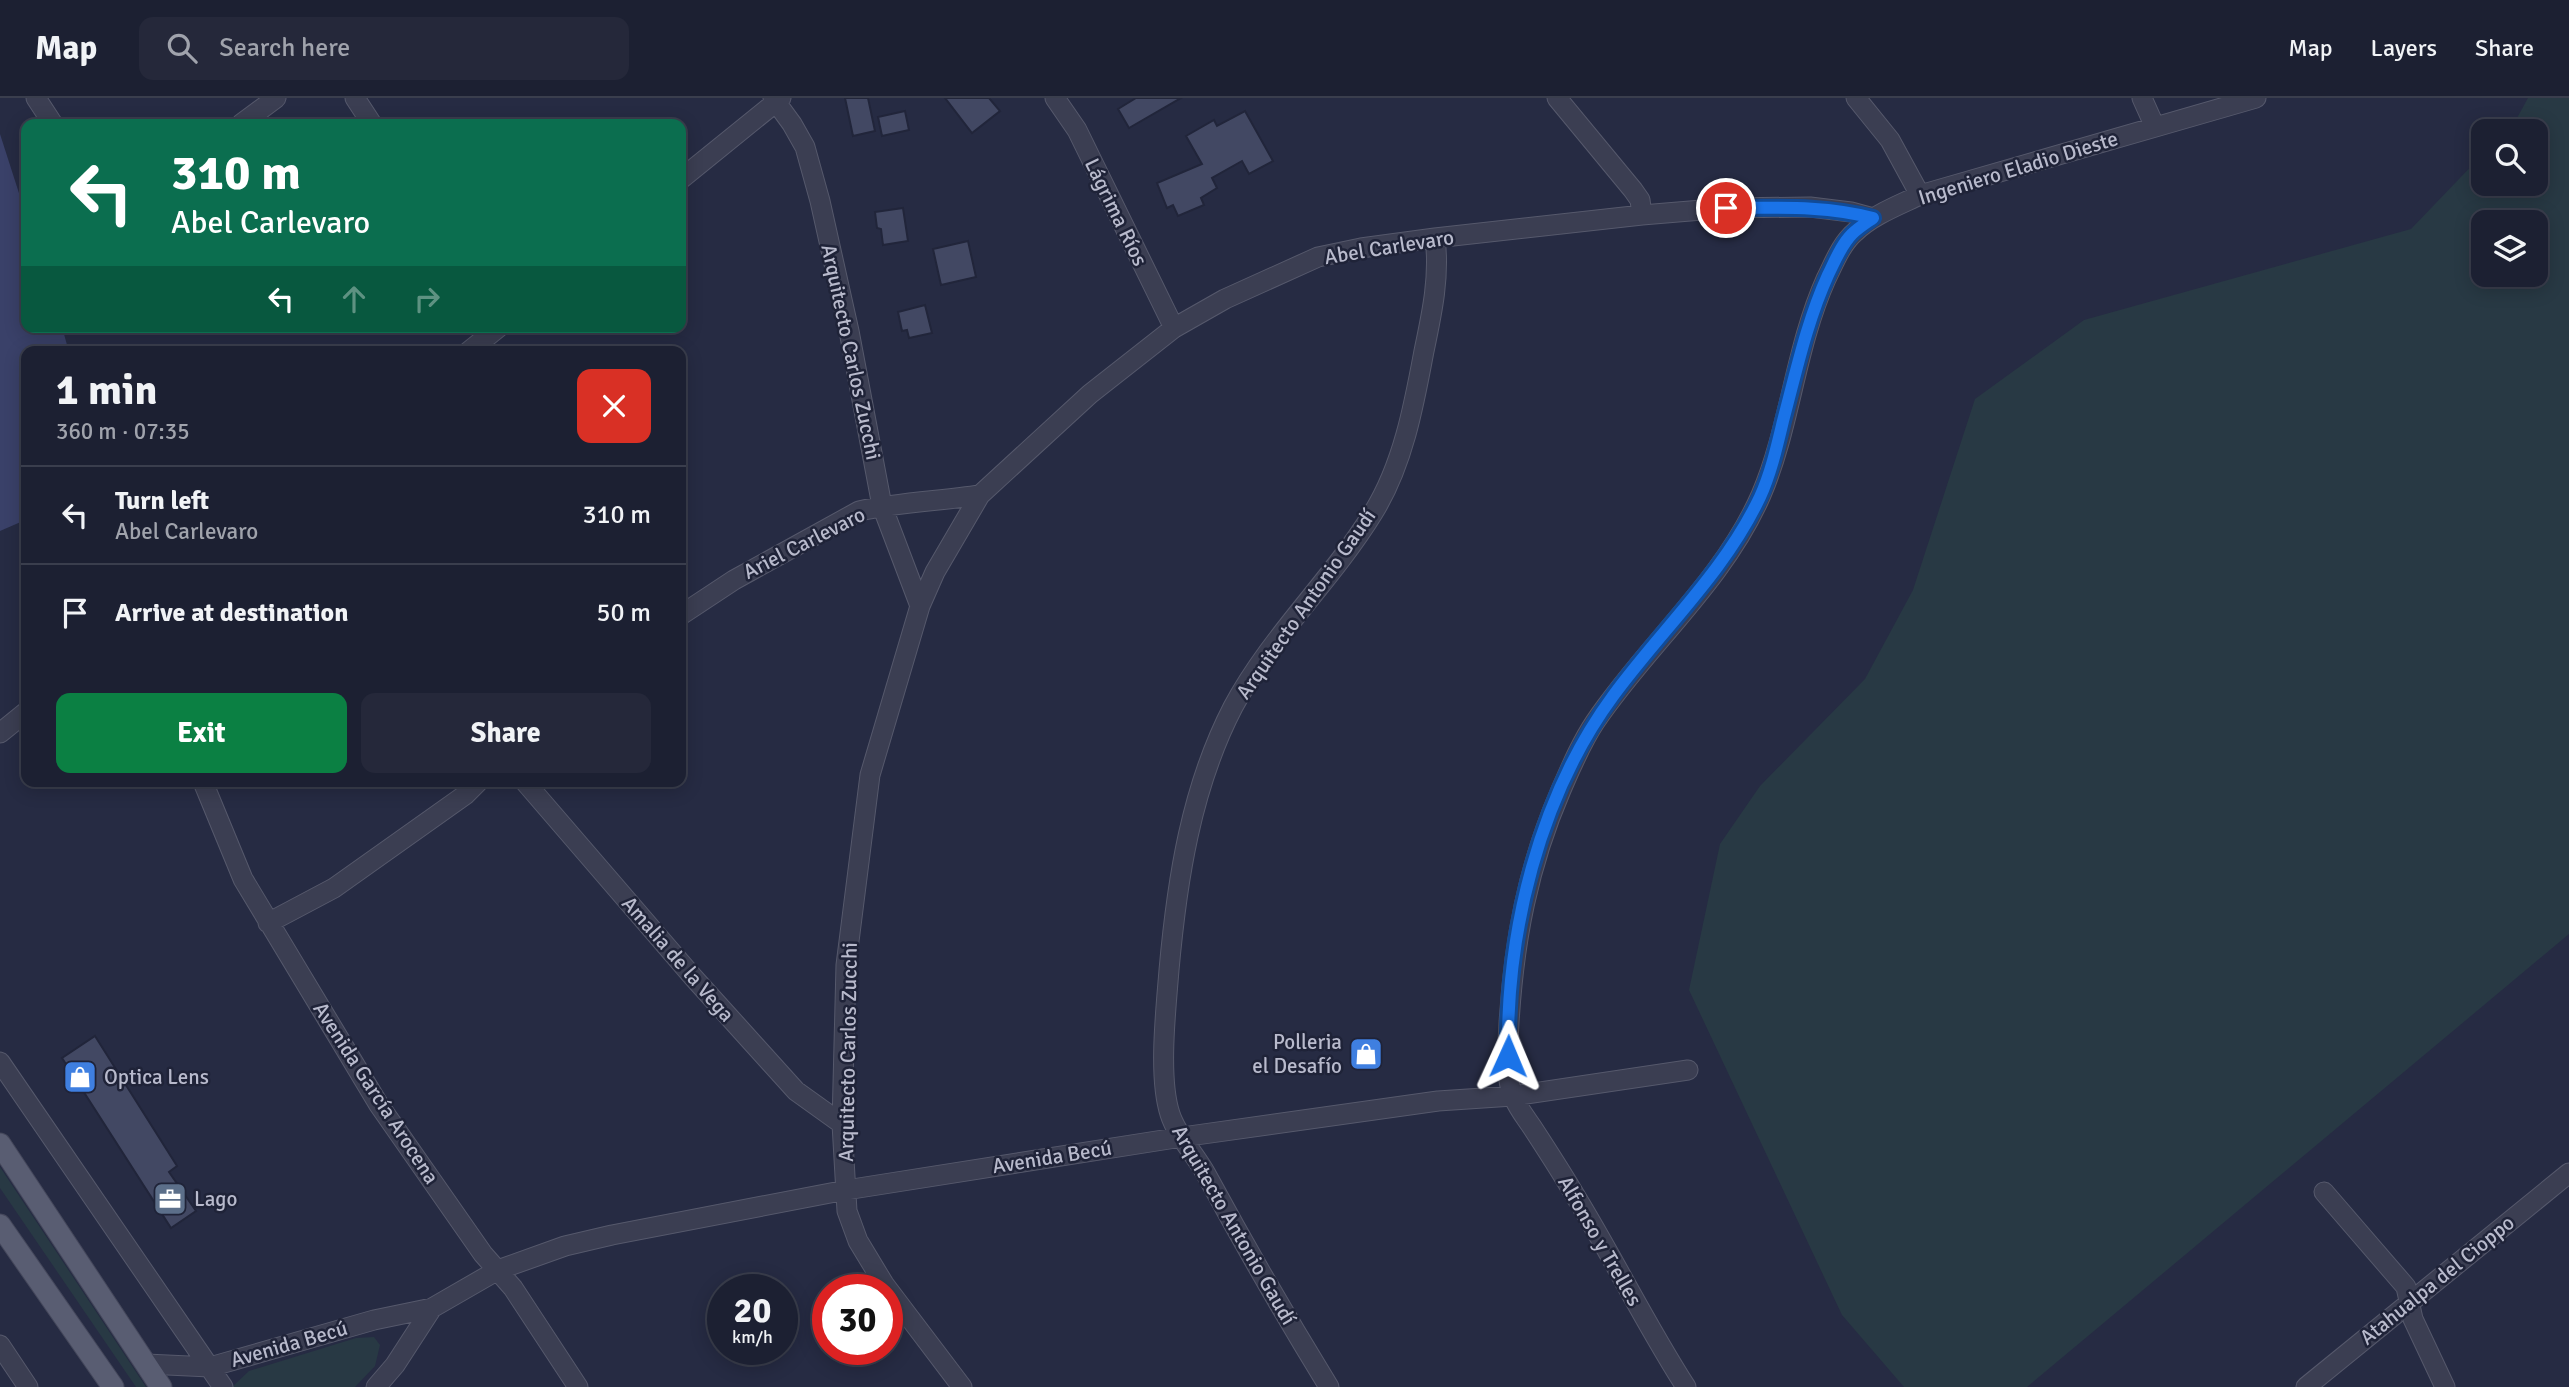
<!DOCTYPE html>
<html lang="en">
<head>
<meta charset="utf-8">
<style>
  body { margin:0; font-family:Signika,sans-serif; background:#25283a; color:#f1f3f6; height:100vh; display:flex; flex-direction:column; font-size:26px; white-space:nowrap }
  * { box-sizing:border-box; margin:0 }
  p { font-size:23px; color:#a0a3ac }
  .icon { flex:none; width:38px; height:38px; fill:none; stroke:currentColor; stroke-width:2; stroke-linecap:round; stroke-linejoin:round }
  .map { position:relative; flex:1; overflow:hidden }
  .panel { position:absolute; left:21px; top:248px; width:665px; height:441px; display:flex; flex-direction:column; background:#1c2032; border-radius:14px; box-shadow:0 4px 18px #0003,0 0 0 2px #3a3e4d }
  .panel>* { flex:none }
  .guide { position:absolute; left:21px; top:21px; width:665px; height:214px; border-radius:14px; box-shadow:0 4px 18px #0003,0 0 0 2px #3a3e4d; background:#0b6e4f; color:#fff; overflow:hidden }
  .buttons { position:absolute; left:2471px; top:21px; display:grid; gap:14px }
  .buttons a { display:grid; place-items:center; width:77px; height:77px; border-radius:14px; background:#1c2032; box-shadow:0 4px 18px #0003,0 0 0 2px #3a3e4d; font-size:35px }
  .speed { position:absolute; left:707px; top:1176px; display:flex; gap:14px; font-size:35px; font-weight:700; text-align:center }
  .speed>* { display:grid; place-content:center; width:91px; height:91px; border-radius:50%; background:#1c2032; box-shadow:0 4px 18px #0003,0 0 0 2px #3a3e4d; line-height:1 }
  .speed small { font-size:18px; font-weight:400 }
  .speed .limit { border:10px solid #d22; background:#fff; color:#111 }
  .pin { position:absolute; display:grid; place-items:center; width:60px; height:60px; color:#fff; margin:-30px; border:4px solid #fff; border-radius:50%; box-shadow:0 2px 7px #0007 }
  .me { position:absolute; width:77px; margin:-38px; rotate:1deg; stroke-linejoin:round; filter:drop-shadow(0 0 5px #0008) }
  .turn { display:flex; align-items:center; gap:24px; height:147px; padding:0 35px; font-size:32px }
  .turn .icon { width:91px; height:91px; stroke-width:2.5 }
  .turn b { display:block; font-size:49px; line-height:60px }
  .lanes { display:flex; align-items:center; height:66px; padding:0 35px; background:#0003; justify-content:center; gap:35px; direction:ltr }
  .lanes .off { opacity:.35 }
  .round { display:grid; place-items:center; flex:none; width:74px; height:74px; border-radius:14px; background:#25283a }
  .summary { display:flex; align-items:center; justify-content:space-between; height:119px; padding:0 35px }
  h1 { font-size:42px; font-weight:700; line-height:52px }
  .cta { display:flex; gap:14px; margin-top:auto; padding:14px 35px }
  .cta a { flex:1; height:80px; border-radius:14px; background:#0b8043; color:#fff; font-size:28px; font-weight:700; line-height:80px; text-align:center }
  .cta a+a { background:#25283a; color:#f1f3f6 }
  ul { padding:0; list-style:none }
  li { display:flex; align-items:center; gap:21px; height:98px; padding:0 35px; border-top:2px solid #3a3e4d }
  li div { flex:1 }
  li b { display:block; font-size:26px }
  li em { font-style:normal }
  header { display:flex; align-items:center; gap:42px; box-sizing:border-box; height:98px; padding:0 35px; background:#1c2032; border-bottom:2px solid #3a3e4d }
  header strong { font-size:33px }
  nav { display:flex; gap:38px; margin-inline-start:auto; font-size:24px }
  .search { width:490px; height:63px; background:#25283a; display:flex; align-items:center; gap:18px; box-sizing:border-box; padding:0 24px; border-radius:14px; color:#a0a3ac; font-size:26px }
  .map>svg:first-child { display:block }
</style>
</head>
<body>
<header>
<strong>Map</strong>
<div class="search"><svg class="icon" aria-label="search" viewBox="0 0 24 24"><circle cx="10" cy="10" r="6"/><path d="M15 15l6 6"/></svg>Search here</div>
<nav><a>Map</a><a>Layers</a><a>Share</a></nav>
</header>
<div class="map">
<svg width="2569" height="1289" viewBox="0 0 2569 1289">
  <rect width="100%" height="100%" fill="#262b43"/>
  <path fill="#283944" fill-rule="evenodd" d="M2528,0H2569V836L2027,1289H1904L1842,1217L1689,892L1720,746L1760,688L1865,581L1913,492L1975,301L2084,222L2411,131L2483,56V86H2536V33H2504L2517,20ZM2483,124H2536V177H2483Z
    M0,1069L146,1289H136L0,1090Z
    M374,1239L380,1247L375,1268L355,1289H232L249,1273L356,1240Z"/>
  <path fill="#3a4169" d="M0,36L26,117V229H62L69,254H26V418L23,423L0,433Z"/>
  <path fill="#424863" stroke="#21253a" stroke-width="2" d="M845,0H868L875,33L853,38Z
    M945,0H989L1000,13L972,35Z
    M1136,0H1181L1129,30L1118,11Z
    M905,13L909,32L882,38L878,19Z
    M1245,13L1273,63L1249,76L1242,63L1212,80L1217,90L1201,100L1204,107L1178,118L1173,107L1167,110L1157,85L1202,66L1186,38L1214,22L1217,28Z
    M903,110L908,143L883,147L881,131L877,130L875,114Z
    M968,143L976,179L941,187L933,151Z
    M925,207L932,235L909,240L907,232L902,233L898,214Z
    M95,938L177,1068L169,1074L196,1113L171,1130L62,960Z"/>
  <g fill="none" stroke-linecap="round" stroke-linejoin="round">
    <defs>
      <path id="street" d="M36,0L53,26
        M355,0L372,26
        M773,0L792,26L805,49L820,103L849,233L882,408L920,508
        M1055,0L1077,32L1174,230
        M1557,0L1633,92L1640,102L1642,117
        M1856,0L1890,42L1920,97
        M2142,0L2155,29
        M241,26L276,0
        M681,81L781,0
        M468,254L499,229
        M681,517L734,482L859,413C899,404 940,403 980,397
        M0,635L26,614
        M203,684L243,781L379,1007L483,1156L513,1190L578,1289
        M525,684L693,879L796,993L842,1026
        M268,825L334,790L465,697L478,684
        M0,964L223,1289
        M2324,1094L2406,1189L2413,1221L2445,1289
        M0,1247L28,1289
        M146,1266L210,1269L374,1222L432,1210
        M376,1289L395,1267L432,1210L498,1172L565,1148L612,1137L846,1092L1182,1039L1438,1003L1513,998L1688,972
        M962,1289L884,1186L858,1143L847,1113L842,1026L846,867L870,677L920,508L935,474L980,397L1090,296L1174,230L1225,201L1318,159L1361,150L1435,140L1642,117L1726,110L1810,109L1851,114L1873,120
        M1329,1289C1286,1219 1245,1148 1206,1076C1195,1056 1177,1038 1170,1016C1158,979 1166,911 1169,872C1177,782 1191,690 1233,609C1271,538 1331,483 1373,415C1403,367 1414,307 1424,253C1432,215 1440,178 1435,140
        M1686,1289C1646,1227 1614,1161 1576,1099C1562,1075 1547,1052 1532,1029C1526,1020 1518,1010 1514,1000C1504,978 1508,948 1509,925C1514,842 1528,768 1561,692C1571,669 1581,645 1595,624C1647,547 1723,484 1761,397C1790,330 1795,250 1826,181C1834,165 1841,146 1855,134C1873,117 1897,108 1920,97L2256,0
        M2306,1289L2569,1075"/>
      <path id="primary" d="M0,1046L161,1289
        M0,1127L113,1289"/>
    </defs>
    <use href="#street" stroke="#56596c" stroke-width="21"/>
    <use href="#primary" stroke="#44475b" stroke-width="23"/>
    <use href="#street" stroke="#3b3e52" stroke-width="19"/>
    <use href="#primary" stroke="#595d72" stroke-width="21"/>
  </g>
  <g fill="none" stroke-linecap="round" stroke-linejoin="round">
    <defs>
      <path id="route" d="M1508,958C1506,834 1539,699 1613,598C1662,531 1724,475 1760,399C1771,375 1777,348 1783,323C1796,274 1807,223 1828,177C1835,163 1841,147 1852,136C1858,130 1866,125 1873,120C1824,107 1776,110 1726,110"/>
    </defs>
    <use href="#route" stroke="#114b97" stroke-width="18"/>
    <use href="#route" stroke="#1a73e8" stroke-width="12"/>
  </g>
  <defs>
    <symbol id="shop-square" viewBox="-11 -11 22 22"><rect x="-9" y="-9" width="18" height="18" rx="4" fill="#3f7fe0" stroke="#1f2338"/><path d="M-5-2.5h2.3a2.7 3.5 0 0 1 5.4 0H5L5.5 6h-11ZM-1.5-2.5h3a1.5 2.3 0 0 0-3 0Z" fill="#fff"/></symbol>
    <symbol id="office-square" viewBox="-11 -11 22 22"><rect x="-9" y="-9" width="18" height="18" rx="4" fill="#5c6f8a" stroke="#1f2338"/><path d="M-6-3h4V-5.5h4V-3h4V5H-6ZM-1-4.5V-3h2v-1.5ZM-6 0V1H6V0Z" fill="#fff"/></symbol>
  </defs>
  <g fill-rule="evenodd">
    <use href="#shop-square" x="1347" y="937" width="38" height="38"/>
    <use href="#shop-square" x="61" y="960" width="38" height="38"/>
    <use href="#office-square" x="151" y="1082" width="38" height="38"/>
  </g>
  <g text-anchor="middle" stroke-width="5" stroke-linejoin="round" paint-order="stroke">
    <g font-size="21" fill="#b8bacc" stroke="#1f2338">
      <text transform="translate(2018 70) rotate(-17)" y="7">Ingeniero Eladio Dieste</text>
      <text transform="translate(1116 114) rotate(64)" y="7">Lágrima Ríos</text>
      <text transform="translate(1389 149) rotate(-9)" y="7">Abel Carlevaro</text>
      <text transform="translate(851 254) rotate(78)" y="7">Arquitecto Carlos Zucchi</text>
      <text transform="translate(804 445) rotate(-27)" y="7">Ariel Carlevaro</text>
      <text transform="translate(1306 506) rotate(-55)" y="7">Arquitecto Antonio Gaudí</text>
      <text transform="translate(678 861) rotate(49)" y="7">Amalia de la Vega</text>
      <text transform="translate(848 954) rotate(-89)" y="7">Arquitecto Carlos Zucchi</text>
      <text transform="translate(376 995) rotate(57)" y="7">Avenida García Arocena</text>
      <text transform="translate(1052 1059) rotate(-9)" y="7">Avenida Becú</text>
      <text transform="translate(1234 1127) rotate(60)" y="7">Arquitecto Antonio Gaudí</text>
      <text transform="translate(1600 1143) rotate(60)" y="7">Alfonso y Trelles</text>
      <text transform="translate(2437 1182) rotate(-39)" y="7">Atahualpa del Cioppo</text>
      <text transform="translate(289 1246) rotate(-16)" y="7">Avenida Becú</text>
    </g>
    <g font-size="21" fill="#b8bacc" stroke="#1f2338" text-anchor="start">
      <text x="1342" y="951" text-anchor="end">Polleria<tspan x="1342" dy="24">el Desafío</tspan></text>
      <text x="104" y="986">Optica Lens</text>
      <text x="194" y="1108">Lago</text>
    </g>
  </g>
</svg>
<div class="buttons">
<a><svg class="icon" aria-label="search" viewBox="0 0 24 24"><circle cx="10" cy="10" r="6"/><path d="M15 15l6 6"/></svg></a>
<a><svg class="icon" aria-label="layers" viewBox="0 0 24 24"><path d="M12 4l9 5-9 5-9-5zM3 14l9 5 9-5"/></svg></a>
</div>
<div class="speed"><div>20<small>km/h</small></div><div class="limit">30</div></div>
<div class="pin" style="left:1726px;top:110px;background:#d93025"><svg class="icon" aria-label="arrive" viewBox="0 0 24 24"><path d="M6 21V4h12l-3 4 3 4H6"/></svg></div>
<svg class="me" style="left:1508px;top:958px" viewBox="-20 -20 40 40"><path d="M0-17L14 15 0 8-14 15z" fill="#1a73e8" stroke="#fff" stroke-width="4"/></svg>
<div class="guide">
<div class="turn"><svg class="icon" aria-label="left" viewBox="0 0 24 24"><path d="M17 20v-9H6M10 6l-5 5 5 5"/></svg><div><b>310 m</b>Abel Carlevaro</div></div>
<div class="lanes"><svg class="icon" aria-label="left" viewBox="0 0 24 24"><path d="M17 20v-9H6M10 6l-5 5 5 5"/></svg><svg class="icon off" aria-label="ahead" viewBox="0 0 24 24"><path d="M12 20V5M6 11l6-6 6 6"/></svg><svg class="icon off" aria-label="right" viewBox="0 0 24 24"><path d="M7 20v-9h11M14 6l5 5-5 5"/></svg></div>
</div>
<section class="panel">
<div class="summary"><div><h1>1 min</h1><p>360 m · 07:35</p></div><a class="round" style="background:#d93025;color:#fff"><svg class="icon" aria-label="close" viewBox="0 0 24 24"><path d="M6 6l12 12M18 6L6 18"/></svg></a></div>
<ul>
<li><svg class="icon" aria-label="left" viewBox="0 0 24 24"><path d="M17 20v-9H6M10 6l-5 5 5 5"/></svg><div><b>Turn left</b><p>Abel Carlevaro</p></div><em>310 m</em></li>
<li><svg class="icon" aria-label="arrive" viewBox="0 0 24 24"><path d="M6 21V4h12l-3 4 3 4H6"/></svg><div><b>Arrive at destination</b></div><em>50 m</em></li>
</ul>
<div class="cta"><a>Exit</a><a>Share</a></div>
</section>
</div>
</body>
</html>
